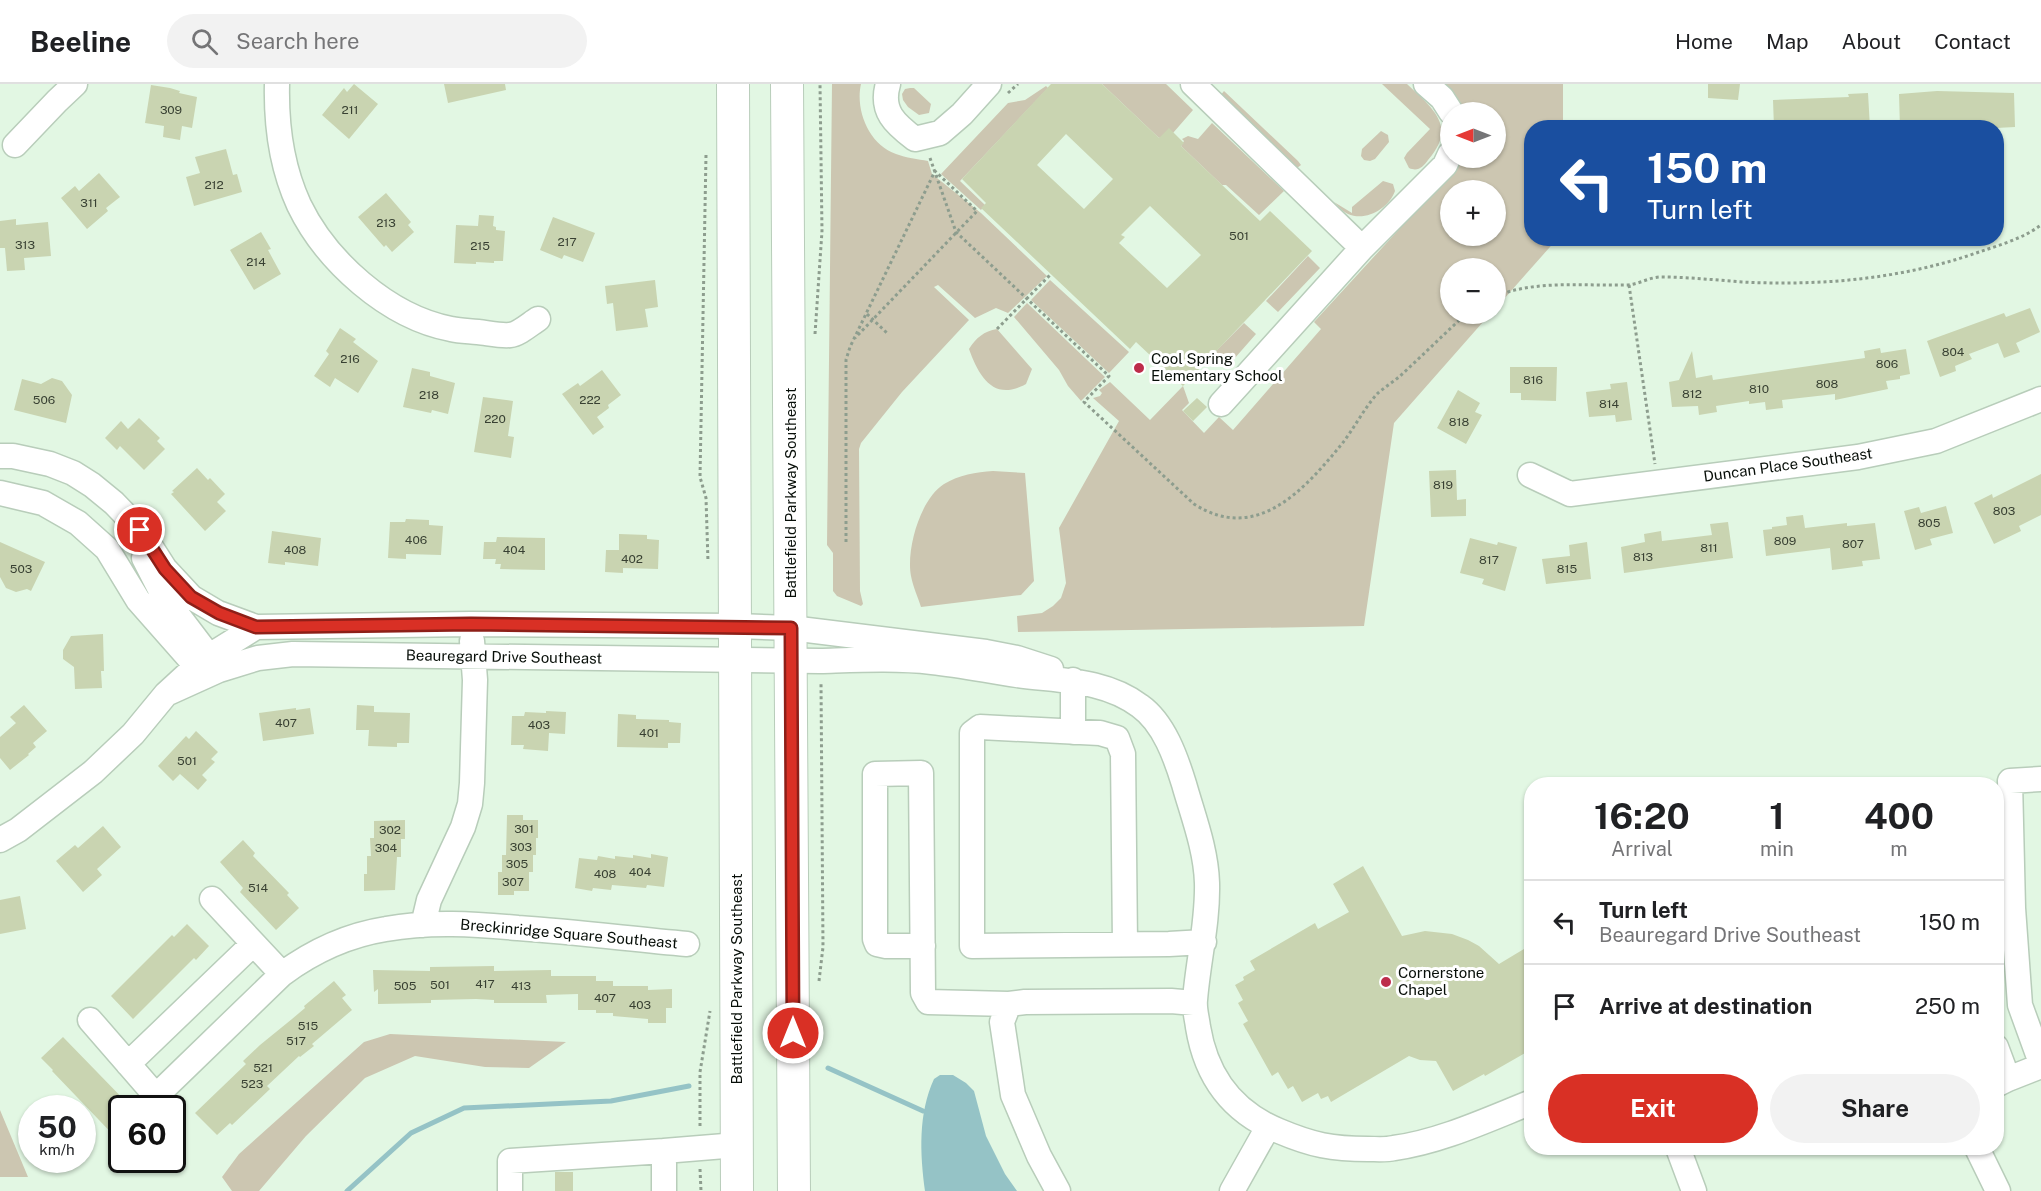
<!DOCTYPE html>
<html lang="en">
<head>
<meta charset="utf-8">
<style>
  body { margin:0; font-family:"Public Sans",sans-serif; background:#f2f2f2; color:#202124; height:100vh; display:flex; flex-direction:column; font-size:22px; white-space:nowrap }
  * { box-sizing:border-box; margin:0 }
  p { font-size:20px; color:#757577 }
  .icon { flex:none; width:33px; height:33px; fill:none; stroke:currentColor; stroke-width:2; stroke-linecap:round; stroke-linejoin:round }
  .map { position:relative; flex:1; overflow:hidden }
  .panel { position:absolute; left:1524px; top:693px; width:480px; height:378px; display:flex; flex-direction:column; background:#fff; border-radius:24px; box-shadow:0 2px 4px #0004 }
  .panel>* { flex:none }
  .top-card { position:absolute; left:1524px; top:36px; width:480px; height:126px; border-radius:24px; box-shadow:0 2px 4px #0004; background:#1a4fa0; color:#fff; overflow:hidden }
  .needle { width:39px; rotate:270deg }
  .fabs { position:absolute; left:1440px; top:18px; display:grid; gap:12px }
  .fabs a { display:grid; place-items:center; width:66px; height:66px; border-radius:50%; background:#fff; box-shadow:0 2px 4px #0004; font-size:30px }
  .speed { position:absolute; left:18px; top:1011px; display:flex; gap:12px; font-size:30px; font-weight:700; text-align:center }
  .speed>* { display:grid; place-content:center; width:78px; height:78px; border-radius:50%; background:#fff; box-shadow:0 2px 4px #0004; line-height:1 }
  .speed small { font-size:15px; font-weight:400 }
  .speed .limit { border:3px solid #111; border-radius:9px; background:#fff; color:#111 }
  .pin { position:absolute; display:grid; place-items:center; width:51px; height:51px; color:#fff; margin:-26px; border:3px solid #fff; border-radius:50%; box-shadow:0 2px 6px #0007 }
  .me { position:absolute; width:66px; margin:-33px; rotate:0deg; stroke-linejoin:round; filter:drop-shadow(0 0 4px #0008) }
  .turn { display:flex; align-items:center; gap:21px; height:126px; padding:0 24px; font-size:27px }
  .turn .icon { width:78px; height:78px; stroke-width:2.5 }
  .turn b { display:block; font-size:42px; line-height:51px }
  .eta { display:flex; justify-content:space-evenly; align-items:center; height:102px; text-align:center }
  .eta b { font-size:36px; font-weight:700; line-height:42px }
  .action { display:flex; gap:12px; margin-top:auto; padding:12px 24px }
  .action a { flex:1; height:69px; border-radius:36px; background:#d93025; color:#fff; font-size:24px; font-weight:700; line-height:69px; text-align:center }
  .action a+a { background:#f2f2f2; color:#202124 }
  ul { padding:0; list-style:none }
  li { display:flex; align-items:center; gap:18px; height:84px; padding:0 24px; border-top:2px solid #e0e0e0 }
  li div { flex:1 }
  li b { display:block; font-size:22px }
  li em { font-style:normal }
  header { display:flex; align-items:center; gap:36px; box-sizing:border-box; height:84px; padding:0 30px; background:#fff; border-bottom:2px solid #e0e0e0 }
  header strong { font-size:28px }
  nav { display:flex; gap:33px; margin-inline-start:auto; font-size:21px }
  .search { width:420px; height:54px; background:#f2f2f2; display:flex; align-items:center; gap:15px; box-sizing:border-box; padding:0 21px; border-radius:33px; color:#757577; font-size:22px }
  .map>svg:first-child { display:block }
</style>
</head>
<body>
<header>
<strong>Beeline</strong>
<div class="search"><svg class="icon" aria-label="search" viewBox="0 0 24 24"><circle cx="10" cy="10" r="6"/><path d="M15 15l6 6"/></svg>Search here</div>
<nav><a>Home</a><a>Map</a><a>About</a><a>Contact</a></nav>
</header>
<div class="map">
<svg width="2041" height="1107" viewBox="0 0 2041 1107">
  <rect width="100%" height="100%" fill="#e2f7e3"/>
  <path fill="#ccc6b1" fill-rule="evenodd" d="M832,0H861C855,26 869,61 896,70C906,74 918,75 928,77L932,90L981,129L1047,192L1008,229L996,224L975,234L938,201L934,203L969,236L902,308L861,359L859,365L860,507L863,520L861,522L837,512L833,507V469L827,461Z
    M1102,0H1166L1193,26L1173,49L1159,54Z
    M1382,0H1407C1432,24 1458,42 1428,76C1423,83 1418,88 1409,84L1404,74L1407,69L1430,45Z
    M1443,0H1563V43L1532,44V154L1557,155L1496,224V184H1450V230H1490L1394,339L1364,542L1018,548L1017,532L1042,529L1053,522L1061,514L1066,499L1059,444L1119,337L1093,314L1100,312L1102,309L1099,306L1110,298L1150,336L1183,302L1189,319L1182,326L1204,349L1219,333L1233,346L1321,245L1314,238L1448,92L1454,74H1496V28H1461ZM1450,106H1496V152H1450Z
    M1046,2L1048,4L960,97L985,121L981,126L941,90L1008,19L1025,16Z
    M910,4H914L931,20L929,29L919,31L908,23L903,16L902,10L905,5Z
    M1224,7L1298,77L1301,81L1297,84L1220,12Z
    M1212,39L1284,107L1259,131L1226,101H1222L1181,62L1184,57L1182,55L1188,52L1198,55Z
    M1381,47L1388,51L1389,58L1375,75L1370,77L1364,76L1361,72L1362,65Z
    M1383,97L1393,100L1395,107C1389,124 1366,138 1348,130C1343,128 1338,122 1334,118L1352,129V123Z
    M1308,172L1320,184L1278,228L1266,217Z
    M1050,196L1129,268L1109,289L1031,216Z
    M1027,219L1105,293L1081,317L1068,302L1059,286L1014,233Z
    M1244,239L1256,250L1227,283L1222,282L1212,271Z
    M997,245L1032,285L1026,300C994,318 979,293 969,265C976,254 984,247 997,245Z
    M993,387L1025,389L1034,497L1021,511L921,523C918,513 913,503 911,492C906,466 920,415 944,400C959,391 976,388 993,387Z
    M390,950L566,958L529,984L485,983L415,972L365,994L306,1052L259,1107H232L222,1093L239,1070L364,958Z
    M0,1026L28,1093H0Z"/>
  <path fill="#95c3c6" d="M940,991H953L966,999L974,1007L986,1052L1005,1090L1017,1107H925C920,1069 918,1030 934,995Z"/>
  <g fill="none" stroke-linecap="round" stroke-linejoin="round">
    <path stroke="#95c3c6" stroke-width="5" d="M828,984L923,1027
      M347,1107L411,1049L464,1024L611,1017L689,1002"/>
  </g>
  <path fill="#c9d4b1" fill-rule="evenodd" d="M354,0L378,20L349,55L322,31L344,4L347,8Z
    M444,0H505L506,6L448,19Z
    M1051,0H1102L1159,54L1169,44L1184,59L1181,62L1260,137L1270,127L1312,167L1183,302L1136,258L1130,265L981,124L986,119L962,95ZM1066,50L1113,95L1084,125L1037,81ZM1150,122L1201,171L1167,204L1119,159L1125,153L1121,151Z
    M1708,0H1740L1738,16L1708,14Z
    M151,1L170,4L180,7L179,9L197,13L192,44L182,42L180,56L163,53L164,42L145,39Z
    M1937,7L2014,9L2015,43L1996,44L1995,42L1900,44L1899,10Z
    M1868,9L1870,44H1774L1773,16L1849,13L1848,10Z
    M226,65L233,91L237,90L242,108L194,122L186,93L200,89L195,73Z
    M99,89L120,113L106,124L108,127L87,145L61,114L75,102L79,107Z
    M386,109L411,138L408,141L414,148L392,168L386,161L384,163L358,133Z
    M479,131L494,132L493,142L496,143V146L505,147L503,177H494V179L476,178V180L454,179L456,141L478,142Z
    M553,133L595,149L583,178L564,171L562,175L540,166Z
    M16,135V141L48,138L51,172L24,174L25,186L7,187L5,164H0V137Z
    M261,148L271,165L268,166L281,190L254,206L230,166Z
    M655,196L658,223L645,225L648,243L616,247L613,219L607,220L605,202Z
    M2030,224L2040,248L2016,259L2020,268L2004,274L1998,259L1969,270L1972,275L1955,282L1956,287L1940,293L1927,257L2004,229L2006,233Z
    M340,244L356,255L353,258L378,277L358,309L335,294L330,303L314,292L329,270L326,267Z
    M1880,264L1881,269L1906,265L1910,290L1900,292V295L1886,297L1888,305L1835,316V310L1782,316L1783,324L1766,326L1765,318L1749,320V317L1716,322L1717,328L1699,331L1698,322L1672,323L1669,298L1679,296L1692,267L1696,294L1712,291L1713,296L1865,274L1864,267Z
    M1510,283H1557L1556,317L1521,316V309H1510Z
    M412,284L430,288V292L455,299L448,330L432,326L431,329L403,323Z
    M602,286L621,311L608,321L609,324L597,333L604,343L593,351L562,310L578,299L580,302Z
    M52,294L62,297L72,311L66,339L14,326L22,295L41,300Z
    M1627,298L1632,336L1616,338L1615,331L1589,333L1586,308L1611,305L1610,300Z
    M1458,306L1480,319L1475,328L1482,331L1466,360L1437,344Z
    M483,313L513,317L508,352L514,353L511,374L474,368Z
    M1197,314L1207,323L1193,337L1183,327Z
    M139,334L160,354L157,357L165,365L144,386L120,362L117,366L105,354L121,337L128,345Z
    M197,384L208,396L210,394L225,410L217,418L226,427L205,447L171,410L174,408L172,407Z
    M1456,386L1457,416L1466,415V432L1431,433L1429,387Z
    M2041,390V431L2019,442L2021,447L1994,460L1974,419L1992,410L1993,414Z
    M1946,422L1953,449L1930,455L1932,461L1915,466L1904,427L1919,423L1921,429Z
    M1803,431L1805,444L1847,439V442L1875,439L1880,475L1862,477L1863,482L1832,486L1830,464L1766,472L1763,446L1772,445V443L1787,441L1786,433Z
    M406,435L429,436V441L443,442L441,471L406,470V475L388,474L390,438H405Z
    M1728,438L1733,474L1624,489L1621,463L1645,458L1644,450L1661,447L1662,457L1712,451L1710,440Z
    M272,447L321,454L318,482L285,478V481L268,479Z
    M619,450L647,451V455L659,456L658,485L623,484V489L605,488L606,466H619Z
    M497,453L545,454V486L500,485L501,480H495L496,475H483L484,458H496Z
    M1470,454L1497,461L1498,458L1517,463L1505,507L1482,500L1484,495L1460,489Z
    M0,458L45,478L31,507L27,505L16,508L6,504L0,493Z
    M1587,458L1591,495L1546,500L1542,475L1570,472L1569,461Z
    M103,550L104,587H101L102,604L75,605L74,583L63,575V566L71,552Z
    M24,621L47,647L33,659L36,663L28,670L29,671L10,686L0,674V653L16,639L10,633Z
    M357,621L374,622V628L410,629L409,659H397V663L368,662L369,646H356Z
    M296,624V626L310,624L314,650L263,657L259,629Z
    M546,627L566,628L565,650L549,649L548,667L523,665L524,661H511L512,632H524L525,628L546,629Z
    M618,630L636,631V635L669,636V638L681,639L680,659H668V664L617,663Z
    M196,647L218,668L211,675L215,678L202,691L207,696L198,706L180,690L173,697L158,682L186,652L189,655Z
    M507,731H523V736H538V754H536V771H533V788H529V807H514V811H498V788H502V771H506Z
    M405,736V755H401V773H397L395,806L364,807V790H367V772H371L370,754H374V737Z
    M103,742L121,763L97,785L102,791L83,808L56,777L75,761L78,764Z
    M243,756L255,769L253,772L289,809L287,811L299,824L276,846L240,808L243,804L220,778Z
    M651,770L668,773L664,803L647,801L646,804L612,801L611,806L593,804L592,807L575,804L579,774L597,776L598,772L615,775V772L633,774V771L651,774Z
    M1363,782L1402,852L1425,847L1452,850L1468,856L1479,862L1499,880L1532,860V965L1485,992L1484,990L1453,1007L1436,977L1420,976L1409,972L1331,1018L1328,1012L1321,1015L1318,1009L1302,1018L1293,1002L1288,1005L1278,988L1272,992L1243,940L1248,937L1238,919L1243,916L1235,901L1244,896L1243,893L1255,886L1250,877L1315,839L1318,845L1349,828L1333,800Z
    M20,812L26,845L0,850V816Z
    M187,840L209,862L196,876L194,874L133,935L111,912L172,851L174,853Z
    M494,882V887L551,886V892H596V897H613V902H648V906L672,905V924H666V939H648V935L613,932V929H596V926H578V910L546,911L547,919H494V916L476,915L431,916V919L378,920V905L374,908L373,886L430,887V883Z
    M334,897L346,911L342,914L352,926L312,960L314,962L300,973L299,972L267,1002L270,1005L232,1041L230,1039L217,1051L195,1029L246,980L243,977L260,961L292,935L305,924L304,922Z
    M63,953L132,1024H122V1060L52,987L53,986L41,974Z
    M555,1088H573V1107H555Z"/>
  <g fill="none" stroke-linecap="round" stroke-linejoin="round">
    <defs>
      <path id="minor" d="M277,0C276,42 281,82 299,121C326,177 388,233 451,245C460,247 469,247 478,248C488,249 500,252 510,251C519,250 530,240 538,235
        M888,0C880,27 895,40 915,55L940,49L962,30L989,0
        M1193,0L1362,164L1445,81L1450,70
        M1426,0L1442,14L1451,28
        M15,61L57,17L75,0
        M1221,320L1362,164
        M0,372H13L50,380L73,389L92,401L114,419L140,446L165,485L191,513L218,529L256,543L471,540L736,542L791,544L986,568L1017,574L1051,585
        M1530,391L1570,410L1858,373L1936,357L2041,315
        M0,409L43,419L78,439L107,465L138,516L205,592
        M144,474L164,513L218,584
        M1073,596V648
        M166,610L219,586L258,574L293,570L820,577C857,576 895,574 932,578C961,581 989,587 1017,591C1060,597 1104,595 1140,622C1164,639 1176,674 1184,700C1193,732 1206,765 1207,799C1208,839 1198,877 1195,916C1194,925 1197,934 1198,943C1206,992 1232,1028 1279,1047C1312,1061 1332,1065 1368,1065C1376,1065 1386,1066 1394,1064C1440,1058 1489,1035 1532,1018
        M2041,695L2010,697L2013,824L2020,921L2041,979
        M0,756L18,746L93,688L133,650L166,610L203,576L256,543
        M212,815L282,890
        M423,841L429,816L463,743L470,720L472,699L475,596L472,557
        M1125,860L1123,670L1117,654L1100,649L980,643L972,649V862L1169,860L1204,858
        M923,862H886L877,860L875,855V690L921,689L923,909L928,918L1009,920
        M90,936L156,1012L282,890C312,868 348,851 386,845C430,837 475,840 518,844C575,848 631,855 687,860
        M1996,963L2008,995
        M128,980L253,860
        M1996,1001L2008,995L2041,982
        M1678,1064L1694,1107
        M1977,1064L1998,1107
        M510,1107V1077L664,1067
        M664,1107V1067L737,1061
        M1058,1107L1039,1072L1013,1011L1002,938L1009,920L1025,918L1171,917L1194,919
        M1232,1107L1268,1043"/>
      <path id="major" d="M733,0L737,1107
        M787,0L794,1107"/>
    </defs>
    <use href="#minor" stroke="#b8cdba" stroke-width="27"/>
    <use href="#major" stroke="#b8cdba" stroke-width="34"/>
    <path stroke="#8d9d8e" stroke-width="3" stroke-dasharray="3 3" stroke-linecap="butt" d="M1008,9L1018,0
      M706,71L700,393L706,414L708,478
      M930,74L956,148L1109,292L1084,318L1194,420C1256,460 1304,406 1341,361C1354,345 1364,324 1378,309C1385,303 1393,298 1400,292C1422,272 1444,250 1466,230
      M1629,201L1655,380
      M1496,212C1536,196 1583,202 1626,201C1638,201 1649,193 1661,193C1688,193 1715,196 1742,198C1822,202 1903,195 1979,168C2000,161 2024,154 2041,141
      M867,230L887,249
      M997,245L1050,191
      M815,250L822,147L820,0
      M846,458V276L850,263L935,87L977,127L855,254
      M819,897L823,863L821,598
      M700,1042V988L710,927
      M700,1085L701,1107"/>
    <use href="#minor" stroke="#fff" stroke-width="24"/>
    <use href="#major" stroke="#fff" stroke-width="32"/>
  </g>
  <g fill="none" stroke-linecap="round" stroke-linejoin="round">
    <defs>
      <path id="route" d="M140,446L165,485L191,513L219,529L256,543L471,540L791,544L793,949"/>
    </defs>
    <use href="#route" stroke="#8d1f18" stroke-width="15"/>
    <use href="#route" stroke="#d93025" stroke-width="10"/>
  </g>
  <g fill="#bd2c4a" stroke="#fff" stroke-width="2">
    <circle cx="1139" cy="284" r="6"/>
    <circle cx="1386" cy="898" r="6"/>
  </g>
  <g text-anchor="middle" stroke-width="6" stroke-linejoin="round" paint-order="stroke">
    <g font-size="12" fill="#384032">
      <text x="171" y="30">309</text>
      <text x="350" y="30">211</text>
      <text x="214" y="105">212</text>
      <text x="89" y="123">311</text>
      <text x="386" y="143">213</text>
      <text x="1239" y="156">501</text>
      <text x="567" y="162">217</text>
      <text x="25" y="165">313</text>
      <text x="480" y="166">215</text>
      <text x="256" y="182">214</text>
      <text x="1953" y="272">804</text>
      <text x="350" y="279">216</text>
      <text x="1887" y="284">806</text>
      <text x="1533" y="300">816</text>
      <text x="1827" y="304">808</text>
      <text x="1759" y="309">810</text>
      <text x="1692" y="314">812</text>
      <text x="429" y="315">218</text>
      <text x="44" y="320">506</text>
      <text x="590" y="320">222</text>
      <text x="1609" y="324">814</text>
      <text x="495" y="339">220</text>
      <text x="1459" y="342">818</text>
      <text x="1443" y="405">819</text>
      <text x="2004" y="431">803</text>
      <text x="1929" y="443">805</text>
      <text x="416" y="460">406</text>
      <text x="1785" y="461">809</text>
      <text x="1853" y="464">807</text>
      <text x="1709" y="468">811</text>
      <text x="295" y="470">408</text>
      <text x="514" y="470">404</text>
      <text x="1643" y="477">813</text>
      <text x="632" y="479">402</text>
      <text x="1489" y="480">817</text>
      <text x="21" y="489">503</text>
      <text x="1567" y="489">815</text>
      <text x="286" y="643">407</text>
      <text x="539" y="645">403</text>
      <text x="649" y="653">401</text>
      <text x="187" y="681">501</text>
      <text x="524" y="749">301</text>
      <text x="390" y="750">302</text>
      <text x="521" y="767">303</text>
      <text x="386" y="768">304</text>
      <text x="517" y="784">305</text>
      <text x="640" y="792">404</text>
      <text x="605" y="794">408</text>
      <text x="513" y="802">307</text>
      <text x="258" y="808">514</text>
      <text x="485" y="904">417</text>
      <text x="440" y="905">501</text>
      <text x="405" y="906">505</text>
      <text x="521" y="906">413</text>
      <text x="605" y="918">407</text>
      <text x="640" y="925">403</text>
      <text x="308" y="946">515</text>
      <text x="296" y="961">517</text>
      <text x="263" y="988">521</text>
      <text x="252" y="1004">523</text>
    </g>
    <g font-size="15" fill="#070e08" stroke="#fff" text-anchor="start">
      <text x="1151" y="280">Cool Spring<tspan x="1151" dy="17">Elementary School</tspan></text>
      <text x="1398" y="894">Cornerstone<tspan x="1398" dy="17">Chapel</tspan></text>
    </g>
    <g font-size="15" fill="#070e08" stroke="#fff">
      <text transform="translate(1788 381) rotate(-8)" y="5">Duncan Place Southeast</text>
      <text transform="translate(791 409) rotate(-90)" y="5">Battlefield Parkway Southeast</text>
      <text transform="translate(504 573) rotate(1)" y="5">Beauregard Drive Southeast</text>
      <text transform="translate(569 850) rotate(5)" y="5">Breckinridge Square Southeast</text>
      <text transform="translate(737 895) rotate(-90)" y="5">Battlefield Parkway Southeast</text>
    </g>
  </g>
</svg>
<div class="fabs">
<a><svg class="needle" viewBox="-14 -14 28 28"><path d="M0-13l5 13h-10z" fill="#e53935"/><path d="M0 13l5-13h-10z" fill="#757577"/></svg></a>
<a>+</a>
<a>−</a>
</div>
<div class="speed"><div>50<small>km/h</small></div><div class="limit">60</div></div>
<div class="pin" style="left:140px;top:446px;background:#d93025"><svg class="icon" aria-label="arrive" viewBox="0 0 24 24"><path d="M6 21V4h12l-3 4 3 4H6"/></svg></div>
<svg class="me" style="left:793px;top:949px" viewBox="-20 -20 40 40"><circle r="17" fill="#d93025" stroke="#fff" stroke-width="3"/><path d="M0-11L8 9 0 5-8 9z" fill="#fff"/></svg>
<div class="top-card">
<div class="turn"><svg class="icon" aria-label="left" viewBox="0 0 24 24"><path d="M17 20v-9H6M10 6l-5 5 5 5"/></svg><div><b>150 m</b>Turn left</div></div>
</div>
<section class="panel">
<div class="eta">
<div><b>16:20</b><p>Arrival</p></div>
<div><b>1</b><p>min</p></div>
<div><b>400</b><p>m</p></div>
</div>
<ul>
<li><svg class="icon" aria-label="left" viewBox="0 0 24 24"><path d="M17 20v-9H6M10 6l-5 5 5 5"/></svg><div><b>Turn left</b><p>Beauregard Drive Southeast</p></div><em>150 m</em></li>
<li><svg class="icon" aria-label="arrive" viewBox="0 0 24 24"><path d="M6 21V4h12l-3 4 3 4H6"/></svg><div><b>Arrive at destination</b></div><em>250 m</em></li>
</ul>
<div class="action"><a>Exit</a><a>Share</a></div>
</section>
</div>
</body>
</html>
